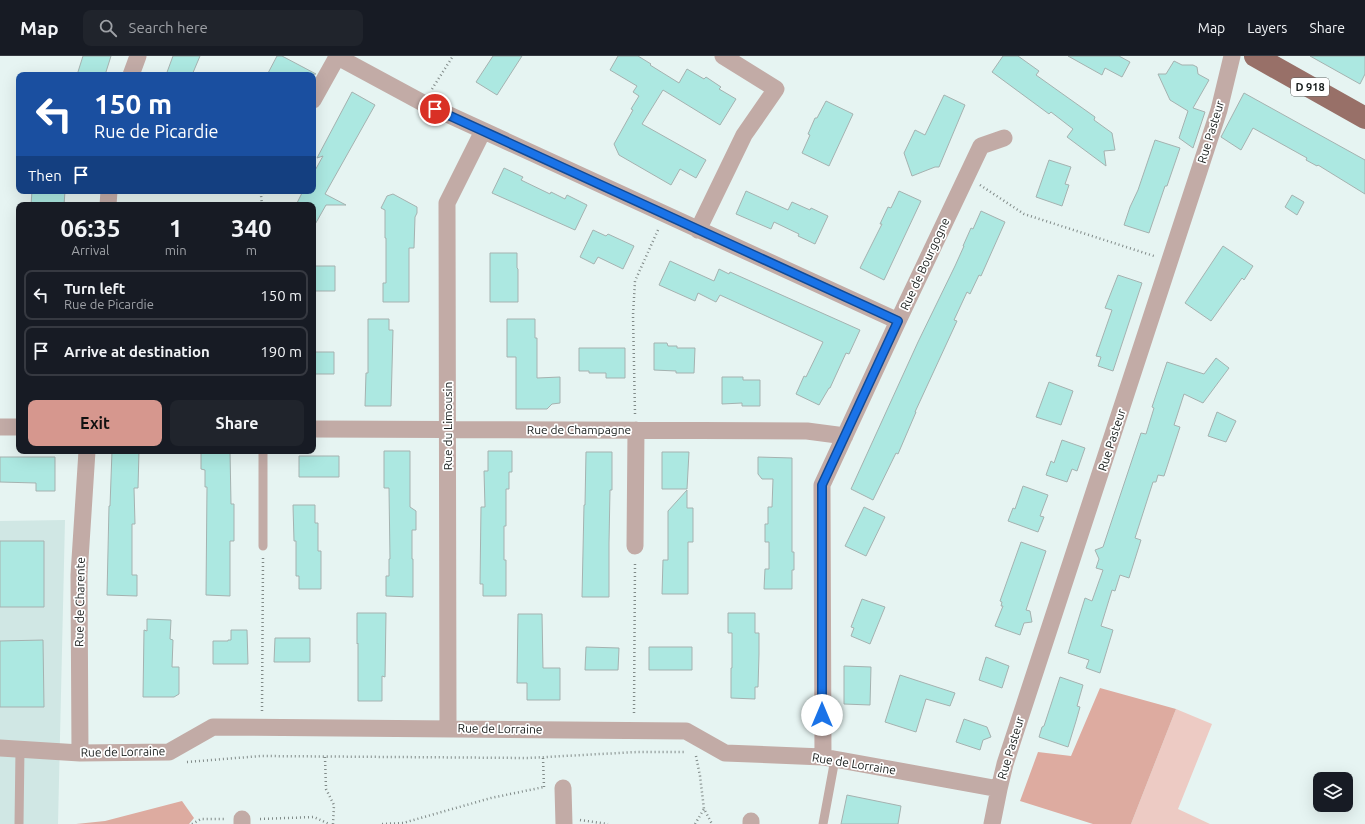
<!DOCTYPE html>
<html lang="en">
<head>
<meta charset="utf-8">
<style>
  body { margin:0; font-family:Ubuntu,sans-serif; background:#20242c; color:#f1f3f6; height:100vh; display:flex; flex-direction:column; font-size:15px; white-space:nowrap }
  * { box-sizing:border-box; margin:0 }
  p { font-size:13px; color:#9ea1a6 }
  .icon { flex:none; width:22px; height:22px; fill:none; stroke:currentColor; stroke-width:2; stroke-linecap:round; stroke-linejoin:round }
  .map { position:relative; flex:1; overflow:hidden }
  .sheet { position:absolute; left:16px; top:146px; width:300px; height:252px; display:flex; flex-direction:column; background:#171b24; border-radius:8px; box-shadow:0 4px 16px #0002 }
  .sheet>* { flex:none }
  .hud { position:absolute; left:16px; top:16px; width:300px; height:122px; border-radius:8px; box-shadow:0 4px 16px #0002; background:#1a4fa0; color:#fff; overflow:hidden }
  .controls { position:absolute; left:1313px; top:716px; display:grid; gap:8px }
  .controls a { display:grid; place-items:center; width:40px; height:40px; border-radius:8px; background:#171b24; box-shadow:0 4px 16px #0002; font-size:20px }
  .pin { position:absolute; display:grid; place-items:center; width:34px; height:34px; color:#fff; margin:-17px; border:2px solid #fff; border-radius:50%; box-shadow:0 1px 4px #0007 }
  .me { position:absolute; width:44px; margin:-22px; rotate:0deg; stroke-linejoin:round; filter:drop-shadow(0 0 3px #0008) }
  .turn { display:flex; align-items:center; gap:14px; height:84px; padding:0 12px; font-size:18px }
  .turn .icon { width:52px; height:52px; stroke-width:2.5 }
  .turn b { display:block; font-size:28px; line-height:34px }
  .then { display:flex; align-items:center; height:38px; padding:0 12px; background:#0003; gap:8px; font-size:15px }
  .eta { display:flex; justify-content:space-evenly; align-items:center; height:68px; text-align:center }
  .eta b { font-size:24px; font-weight:600; line-height:28px }
  .button { display:flex; gap:8px; margin-top:auto; padding:8px 12px }
  .button a { flex:1; height:46px; border-radius:8px; background:#d6978e; color:#111; font-size:16px; font-weight:600; line-height:46px; text-align:center }
  .button a+a { background:#20242c; color:#f1f3f6 }
  ul { padding:0; list-style:none }
  li { display:flex; align-items:center; gap:12px; height:50px; margin:0 8px 6px; padding:0 4px; border:2px solid #363941; border-radius:8px }
  li div { flex:1 }
  li b { display:block; font-size:15px }
  li em { font-style:normal }
  header { display:flex; align-items:center; gap:24px; box-sizing:border-box; height:56px; padding:0 20px; background:#171b24; border-bottom:1px solid #363941 }
  header strong { font-size:19px }
  nav { display:flex; gap:22px; margin-inline-start:auto; font-size:14px }
  .search { width:280px; height:36px; background:#20242c; display:flex; align-items:center; gap:10px; box-sizing:border-box; padding:0 14px; border-radius:8px; color:#9ea1a6; font-size:15px }
  .map>svg:first-child { display:block }
</style>
</head>
<body>
<header>
<strong>Map</strong>
<div class="search"><svg class="icon" aria-label="search" viewBox="0 0 24 24"><circle cx="10" cy="10" r="6"/><path d="M15 15l6 6"/></svg>Search here</div>
<nav><a>Map</a><a>Layers</a><a>Share</a></nav>
</header>
<div class="map">
<svg width="1365" height="768" viewBox="0 0 1365 768">
  <rect width="100%" height="100%" fill="#e6f4f2"/>
  <path fill="#d0e7e4" d="M65,464L58,768H0V465Z"/>
  <path fill="#edcbc4" d="M1176,653L1212,668L1178,753L1210,768H1131Z"/>
  <path fill="#ddaba0" d="M1100,632L1176,653L1131,768H1093L1020,745L1038,696L1071,700Z
    M182,745L194,762L189,768H76L105,765Z"/>
  <path fill="#ace8e1" stroke="#a5b2b0" d="M83,0H111L105,19H77Z
    M173,0H200L192,19H166Z
    M277,0H282L316,18L267,19Z
    M493,0H522L497,39L476,26Z
    M618,0H638L651,8L650,9L679,27L687,13L704,23L706,21L721,31L719,33L736,43L720,69L663,34L642,68L706,104L696,122L680,113L671,129L619,99L614,88L633,54L631,53L639,40L633,36L637,30L610,14Z
    M1003,0H1018L1039,15L1036,19L1095,61L1094,64L1112,77L1115,94L1104,95L1106,110L1067,81L1073,73L1051,56L1049,58L992,16Z
    M1068,0H1119L1130,6L1122,21L1105,12L1102,19Z
    M1310,0H1365V18L1360,28Z
    M1174,5L1182,9H1193L1197,11L1198,18L1209,24L1193,52L1205,56L1193,92L1179,82L1188,55L1170,44L1158,18H1166Z
    M352,36L375,49L325,138L346,149H326L313,172V149H296L303,135H313V118L323,100L317,102Z
    M1244,37L1365,104V138L1318,109L1317,110L1306,104L1307,102L1253,72L1241,94L1221,81Z
    M944,39L965,49L939,111H935L912,120L904,97L915,74L925,79Z
    M826,45L853,58L829,110L802,97L810,79L808,78L815,62H817Z
    M1155,84L1180,92L1167,130H1165L1149,177L1124,169L1130,151L1138,134Z
    M1049,104L1071,111L1065,128L1069,129L1062,150L1036,141Z
    M504,112L523,121L521,124L550,138L551,136L565,143L567,139L587,149L575,174L492,137Z
    M32,135H65L64,149H31Z
    M746,135L788,154L792,146L810,154L811,152L828,160L815,188L798,180L799,178L774,166L771,173L736,158Z
    M899,135L921,145L884,224L860,212L882,168H880L888,151L891,152Z
    M393,138L417,151V157L415,161L414,192H409V246H383V227H386V182H385V154L381,152L387,140Z
    M1292,139L1304,146L1297,159L1285,151Z
    M981,155L1005,166L981,220L979,219L970,238L967,236L954,264L957,265L915,356H916L898,398L896,397L873,444L851,433L918,286L955,210L964,190H963L971,172L973,173Z
    M593,174L606,180L608,178L634,190L623,213L598,201L594,208L580,201Z
    M1223,190L1253,210L1244,224L1242,222L1211,265L1185,247Z
    M490,197H517V212L518,213V246H490Z
    M670,205L714,225L719,213L729,218L730,216L860,274L849,298L846,297L830,332H829L819,349L796,338L804,320L806,321L823,286L720,239L716,246L698,237L695,245L659,229Z
    M313,210H335V235H313Z
    M1118,219L1142,227L1113,315L1098,310L1101,301L1096,300L1112,254L1105,252Z
    M368,263H389V274H393L391,350H365L366,317H368Z
    M507,263H535V282H537V322L560,321V347L552,348L547,353H516V301H507Z
    M654,287H667L668,290H677V292H695L694,317H676V315L654,314Z
    M579,292H625V322H606V317H589V315H579Z
    M313,296H334V318H313Z
    M1216,302L1229,312L1203,347L1184,338L1174,369L1180,371L1164,420L1158,419L1156,426H1153L1135,482L1141,484L1129,522L1120,519L1115,535L1112,534L1101,570L1113,574L1100,617L1086,612L1089,604L1068,597L1085,542L1092,545L1103,514L1096,512L1099,503L1095,494L1103,491L1141,377L1146,378L1154,352L1152,351L1167,306L1204,318Z
    M722,321H743V324H760V350H742V347L722,348Z
    M1049,326L1073,335L1061,369L1036,361Z
    M1217,356L1236,365L1226,386L1208,380Z
    M1062,384L1085,392L1077,415L1072,413L1067,426L1046,419L1051,405L1054,407Z
    M112,395H139L138,432H134L135,468H132V519H137V540L107,539L109,450H110Z
    M201,395H230L231,448H234V485H230V540L206,539L207,431H205V414L201,413Z
    M384,395H410V451L416,455V474H412V503H413V541L386,540V520H389V503H390L389,432H384Z
    M488,395H512V416H509V433H506V470H504V504H506V540H483V528H480L481,451H485L484,415H488Z
    M586,396H612V434H610L609,487V541H582L584,449H585Z
    M662,396H689L687,433H662Z
    M299,400H339V421H299Z
    M0,401H55V435H36V427L0,426Z
    M758,401L792,402V496H794V514H792V533H764L765,513H769V486H765V468H768V451H772L773,423H762L758,418Z
    M1023,430L1048,439L1040,460L1044,461L1038,476L1008,465L1013,452L1015,453Z
    M687,434V452H693V486H688V538H662L663,504H668V455Z
    M293,449H315V467H318V495H321V533H299V520H296V485H294Z
    M864,451L885,461L866,500L845,490Z
    M0,485H44V551H0Z
    M1021,486L1046,495L1026,554L1030,555L1032,566L1024,567L1020,579L995,570L1003,550H1001L1002,546L1000,545Z
    M862,543L885,551L870,588L851,580L854,572L851,571Z
    M357,557H386L385,621L382,620V645H358V587L357,588Z
    M728,557H755V577H759V598L758,631H755V643L731,642V612H732V577H728Z
    M518,558H542L543,612H560V644H527V627H517Z
    M147,563L171,564L170,583L173,584L172,611H179V638L174,641H143L144,574L147,575Z
    M231,574H247L248,608H213V585H228V584H231Z
    M275,582H310V606H274Z
    M43,584L44,651H0V585Z
    M586,591L619,592L618,614H585Z
    M649,591H692V614H649Z
    M986,601L1009,610L1002,632L979,624Z
    M844,610L871,611L870,649L844,648Z
    M900,619L955,637L950,650L926,643L916,676L885,666Z
    M1060,621L1083,629L1077,650L1080,651L1076,665L1068,691L1039,681L1042,671L1044,670Z
    M964,663L987,671L991,681L983,684L980,694L956,686Z
    M847,739L901,750L898,768H841Z"/>
  <g fill="none" stroke-linecap="round" stroke-linejoin="round">
    <path stroke="#808a88" stroke-width="2.5" stroke-dasharray="1 3" stroke-linecap="butt" d="M432,33L453,0
      M980,129L1024,158L1154,200
      M262,149L261,139L264,135
      M635,358L633,259L635,225L658,174
      M262,655L263,502
      M634,657L635,506
      M696,700L700,720L704,753L712,768
      M325,701L326,733L334,749L333,768
      M543,702L544,731
      M187,706L261,700L528,702L637,696H685
      M260,763L314,761L329,768
      M580,764L608,768
      M192,768L201,763H225
      M382,768L403,767L491,742L544,731
      M695,768L704,753"/>
    <path stroke="#c2aba6" stroke-width="9" d="M263,490V395
      M19,768L20,693
      M823,768L835,703"/>
    <path stroke="#c2aba6" stroke-width="17" d="M336,0L423,47L898,265
      M131,19L138,0
      M313,44L337,1
      M108,149L109,135
      M698,174L744,79L776,33L723,0
      M0,371H19
      M313,373L807,375L845,380
      M635,490L636,374
      M448,673L447,147L483,75
      M0,692L80,697L169,696L213,671L686,675L725,697L823,701L999,733
      M80,697L79,519L87,395
      M823,701L822,429L898,265L981,90L1004,82
      M563,732L564,768
      M242,768V763
      M751,768V765
      M992,768L999,733L1005,708L1219,54L1232,0"/>
    <path stroke="#987068" stroke-width="22" d="M1255,0L1365,62"/>
  </g>
  <g fill="none" stroke-linecap="round" stroke-linejoin="round">
    <defs>
      <path id="route" d="M435,53L898,265L822,429V659"/>
    </defs>
    <use href="#route" stroke="#114b97" stroke-width="10"/>
    <use href="#route" stroke="#1a73e8" stroke-width="7"/>
  </g>
  <g text-anchor="middle" stroke-width="3.5" stroke-linejoin="round" paint-order="stroke">
    <rect fill="#fff" stroke="#5d605f" stroke-width="1" x="1291" y="22" width="38" height="18" rx="3"/>
    <g font-size="11" font-weight="bold" fill="#171c1b">
      <text x="1310" y="35">D 918</text>
    </g>
    <g font-size="12" fill="#171c1b" stroke="#fff">
      <text transform="translate(1211 76) rotate(-73)" y="4">Rue Pasteur</text>
      <text transform="translate(925 208) rotate(-65)" y="4">Rue de Bourgogne</text>
      <text transform="translate(448 370) rotate(-90)" y="4">Rue du Limousin</text>
      <text x="579" y="378">Rue de Champagne</text>
      <text transform="translate(1112 384) rotate(-72)" y="4">Rue Pasteur</text>
      <text transform="translate(80 546) rotate(-89)" y="4">Rue de Charente</text>
      <text transform="translate(500 673) rotate(1)" y="4">Rue de Lorraine</text>
      <text transform="translate(1011 692) rotate(-73)" y="4">Rue Pasteur</text>
      <text transform="translate(123 696) rotate(-1)" y="4">Rue de Lorraine</text>
      <text transform="translate(854 708) rotate(9)" y="4">Rue de Lorraine</text>
    </g>
  </g>
</svg>
<div class="controls">
<a><svg class="icon" aria-label="layers" viewBox="0 0 24 24"><path d="M12 4l9 5-9 5-9-5zM3 14l9 5 9-5"/></svg></a>
</div>
<div class="pin" style="left:435px;top:53px;background:#d93025"><svg class="icon" aria-label="arrive" viewBox="0 0 24 24"><path d="M6 21V4h12l-3 4 3 4H6"/></svg></div>
<svg class="me" style="left:822px;top:659px" viewBox="-20 -20 40 40"><circle r="19" fill="#fff"/><path d="M0-13L10 11 0 6-10 11z" fill="#1a73e8"/></svg>
<div class="hud">
<div class="turn"><svg class="icon" aria-label="left" viewBox="0 0 24 24"><path d="M17 20v-9H6M10 6l-5 5 5 5"/></svg><div><b>150 m</b>Rue de Picardie</div></div>
<div class="then">Then<svg class="icon" aria-label="arrive" viewBox="0 0 24 24"><path d="M6 21V4h12l-3 4 3 4H6"/></svg></div>
</div>
<section class="sheet">
<div class="eta">
<div><b>06:35</b><p>Arrival</p></div>
<div><b>1</b><p>min</p></div>
<div><b>340</b><p>m</p></div>
</div>
<ul>
<li><svg class="icon" aria-label="left" viewBox="0 0 24 24"><path d="M17 20v-9H6M10 6l-5 5 5 5"/></svg><div><b>Turn left</b><p>Rue de Picardie</p></div><em>150 m</em></li>
<li><svg class="icon" aria-label="arrive" viewBox="0 0 24 24"><path d="M6 21V4h12l-3 4 3 4H6"/></svg><div><b>Arrive at destination</b></div><em>190 m</em></li>
</ul>
<div class="button"><a>Exit</a><a>Share</a></div>
</section>
</div>
</body>
</html>
